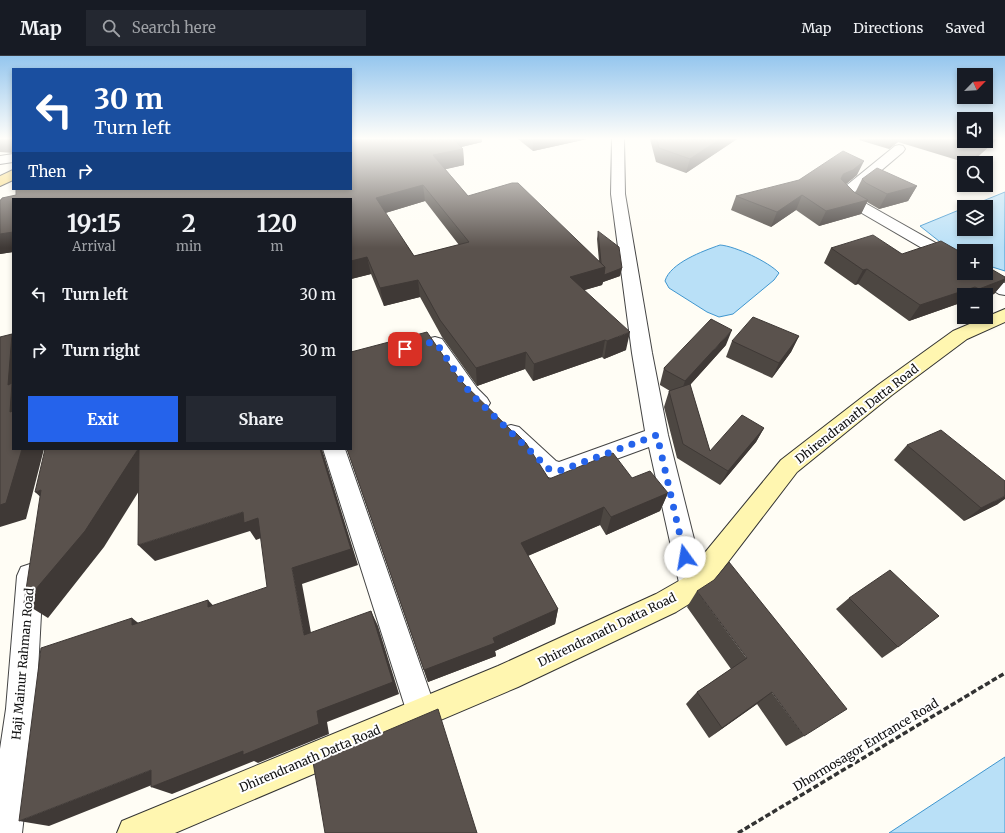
<!DOCTYPE html>
<html lang="en">
<head>
<meta charset="utf-8">
<style>
  body { margin:0; font-family:Merriweather,serif; background:#242831; color:#f1f3f6; height:100vh; display:flex; flex-direction:column; font-size:15px; white-space:nowrap }
  * { box-sizing:border-box; margin:0 }
  p { font-size:13px; color:#9ea1a6 }
  .icon { flex:none; width:22px; height:22px; fill:none; stroke:currentColor; stroke-width:2; stroke-linecap:round; stroke-linejoin:round }
  .map { position:relative; flex:1; overflow:hidden }
  .details { position:absolute; left:12px; top:142px; width:340px; height:252px; display:flex; flex-direction:column; background:#171b24; border-radius:0px; box-shadow:0 2px 6px #0003 }
  .details>* { flex:none }
  .banner { position:absolute; left:12px; top:12px; width:340px; height:122px; border-radius:0px; box-shadow:0 2px 6px #0003; background:#1a4fa0; color:#fff; overflow:hidden }
  .needle { width:26px; rotate:65deg }
  .fabs { position:absolute; left:957px; top:12px; display:grid; gap:8px }
  .fabs a { display:grid; place-items:center; width:36px; height:36px; border-radius:0px; background:#171b24; box-shadow:0 2px 6px #0003; font-size:20px }
  .pin { position:absolute; display:grid; place-items:center; width:34px; height:34px; color:#fff; margin:-17px; border-radius:8px; box-shadow:0 2px 6px #0006 }
  .me { position:absolute; width:44px; margin:-22px; rotate:347deg; stroke-linejoin:round; filter:drop-shadow(0 0 3px #0008) }
  .turn { display:flex; align-items:center; gap:14px; height:84px; padding:0 16px; font-size:18px }
  .turn .icon { width:52px; height:52px; stroke-width:2.5 }
  .turn b { display:block; font-size:28px; line-height:34px }
  .then { display:flex; align-items:center; height:38px; padding:0 16px; background:#0003; gap:8px; font-size:15px }
  .eta { display:flex; justify-content:space-evenly; align-items:center; height:68px; text-align:center }
  .eta b { font-size:24px; font-weight:700; line-height:28px }
  .primary-button { display:flex; gap:8px; margin-top:auto; padding:8px 16px }
  .primary-button a { flex:1; height:46px; border-radius:0px; background:#2563eb; color:#fff; font-size:16px; font-weight:700; line-height:46px; text-align:center }
  .primary-button a+a { background:#242831; color:#f1f3f6 }
  ul { padding:0; list-style:none }
  li { display:flex; align-items:center; gap:12px; height:56px; padding:0 16px }
  li div { flex:1 }
  li b { display:block; font-size:15px }
  li em { font-style:normal }
  header { display:flex; align-items:center; gap:24px; box-sizing:border-box; height:56px; padding:0 20px; background:#171b24; border-bottom:1px solid #363941 }
  header strong { font-size:19px }
  nav { display:flex; gap:22px; margin-inline-start:auto; font-size:14px }
  .search { width:280px; height:36px; background:#242831; display:flex; align-items:center; gap:10px; box-sizing:border-box; padding:0 14px; border-radius:0px; color:#9ea1a6; font-size:15px }
  .map>svg:first-child { display:block }
</style>
</head>
<body>
<header>
<strong>Map</strong>
<div class="search"><svg class="icon" aria-label="search" viewBox="0 0 24 24"><circle cx="10" cy="10" r="6"/><path d="M15 15l6 6"/></svg>Search here</div>
<nav><a>Map</a><a>Directions</a><a>Saved</a></nav>
</header>
<div class="map">
<svg width="1005" height="777" viewBox="0 0 1005 777">
  <rect width="100%" height="100%" fill="#fffdf5"/>
  <path fill="#b9e0f7" stroke="#3f96cf" d="M1005,136V215L986,209V195H964V203L959,201L920,170L964,152V173H986V151H968Z
    M720,189C735,190 769,206 779,217L774,224L733,258L719,261L707,256L669,232L665,225C670,207 703,195 720,189Z
    M1005,701V777H889Z"/>
  <g fill="none" stroke-linecap="round" stroke-linejoin="round">
    <defs>
      <path id="street" d="M612,83H624L625,138L652,297L668,379L706,531L702,540L693,543L684,540L680,531L649,391L559,424L541,419L503,383L500,377L503,371L511,369L519,371L556,405L559,406L645,375L632,297L611,138Z
        M899,89L903,90L905,93L903,96L857,135L852,137L858,143L964,203V215L958,213L848,149L835,136L837,133L847,129L895,90Z
        M13,98V106L0,108V100Z
        M986,216L1005,227V239L999,238L970,221L968,217Z
        M435,281L442,283L477,332L487,342L490,347L487,352C482,354 477,355 472,352C459,344 440,309 430,294L351,314V300Z
        M323,393H345L437,657L433,668L422,672L411,668L407,657Z
        M30,508L39,511L43,520L36,653L22,777H0V693L6,653L17,520L21,511Z"/>
      <path id="secondary" d="M1005,253V266L967,283L892,339L797,416L702,540L676,556L518,631L175,777H117L122,765L498,610L656,538L684,522L781,404L878,329L953,275Z"/>
      <path id="primary" d="M13,114V124L0,130V120Z"/>
    </defs>
    <use href="#street" stroke="#444" stroke-width="2"/>
    <use href="#secondary" stroke="#333" stroke-width="2"/>
    <use href="#primary" stroke="#222" stroke-width="2"/>
    <path stroke="#333" stroke-width="3.5" stroke-dasharray="5.5 2.5" stroke-linecap="butt" d="M738,777L1005,617"/>
    <use href="#street" fill="#fff" fill-rule="evenodd"/>
    <use href="#secondary" fill="#fff6b0" fill-rule="evenodd"/>
    <use href="#primary" fill="#f9d66b" fill-rule="evenodd"/>
  </g>
  <path fill="#4d4742" fill-rule="evenodd" d="M0,83H13V97L0,96Z
    M351,83L482,86L461,91L463,93L464,109L445,113L468,140L599,205L597,183L598,175L622,212L620,220L603,226L602,229L584,234L626,294L604,303L602,301L533,325L525,313L477,330L442,281L420,241L384,250L371,218L351,223V143H13V196L0,198V144L16,139L351,133ZM425,145L459,189L414,200L385,157Z
    M518,83H587L533,95Z
    M650,83H737L686,117L656,106Z
    M860,83H964V85H986L997,83L971,107H967L898,86L889,93L859,84Z
    M857,119L846,128L855,137L862,123L917,130L908,145L879,153L867,146L861,158L819,170L796,154L771,171L731,154L736,140Z
    M831,192L902,198L1005,221V225L994,238L986,241V239H964V247L963,246L909,265L858,228L855,229L824,207Z
    M799,280L791,296L772,322L726,301L732,285Z
    M726,289L690,329L710,395L764,372L756,386L720,429L677,402L664,351L669,335H670L660,329V328L664,312Z
    M460,324L549,423L632,422L668,437L660,455L606,479L600,469L528,500L558,553L555,568L495,595L496,600L428,626L347,393Z
    M907,389L998,448L964,465L894,404Z
    M697,535L804,680L786,690L757,648L709,682L686,648L697,636L731,613L687,551Z
    M849,542L898,591L882,602L836,553Z"/>
  <path fill="#3f3936" d="M448,83H482V86L449,94Z
    M533,83H587L533,95Z
    M720,83H737L686,117L690,103Z
    M893,83H899L898,86L889,93Z
    M989,83H997L971,107L982,90Z
    M463,93L464,109L434,116L433,99Z
    M864,105L857,119L846,128L836,132L843,118Z
    M423,129L425,145L379,159L376,142Z
    M917,130L908,145L879,153L887,138Z
    M802,139L796,154L771,171L777,156Z
    M868,144L861,158L819,170L826,155Z
    M13,176V196L0,198V178Z
    M367,201L371,218L351,223V205Z
    M605,211L622,212L620,220L603,226L602,229L568,239L570,221Z
    M867,213L858,228L855,229L863,214Z
    M1005,223V225L994,238L986,241V239H974L979,233Z
    M418,224L420,241L384,250L380,232Z
    M975,231L968,239H964V244L963,246L909,265L920,249Z
    M732,274L726,289L680,340L685,325Z
    M630,276L626,294L604,303L607,285Z
    M12,278L13,279V359L10,356L0,336Z
    M799,280L791,296L772,322L779,307Z
    M605,284L602,301L533,325L534,308Z
    M526,296L525,313L477,330L476,312Z
    M764,372L756,386L720,429L728,415Z
    M22,393H44L26,463L0,471V449Z
    M138,393L154,411L104,491L48,562L24,547Z
    M320,393H322L358,509L302,528L314,593L304,579L292,512Z
    M41,434L55,454L35,436Z
    M668,437L660,455L606,479L611,461Z
    M1005,440V443L998,448L964,465L981,452Z
    M604,451L600,469L520,503L521,487Z
    M243,456L258,462L269,479L256,484L250,475L155,505L138,489Z
    M208,544L222,559L208,551Z
    M558,553L555,568L495,595L496,600L428,626L424,614Z
    M371,555L378,570L399,638L327,666L329,678L258,707L254,705L172,738L151,731L317,655Z
    M132,562L151,577L132,569Z
    M772,636L757,648L709,682L722,672Z
    M151,714L172,721L49,770L19,765Z"/>
  <path fill="#5a524d" stroke="#3f3936" fill-rule="evenodd" d="M351,83H453L463,93L433,99L468,140L512,127H518L605,211L570,221L630,276L607,285L605,284L534,308L526,296L476,312L440,264L418,224L380,232L367,201L351,205V143H13V176L0,178V144H1L2,142L16,139V133H351ZM423,129L469,186L414,200L376,142Z
    M657,83H720L690,103L659,92Z
    M986,83H989L982,90L966,85H986Z
    M843,95L864,105L853,114L843,118L841,123L854,136L868,144L826,155L802,139L777,156L736,140L799,124Z
    M877,112L917,130L887,138L866,127L862,123Z
    M598,175L619,191L622,212L604,219L605,211L601,207Z
    M873,179L902,198L941,185L964,198V217H986V210L1005,221V223L979,233L975,231L920,249L867,213L863,214L831,192Z
    M753,261L799,280L779,307L732,285Z
    M711,263L732,274L685,325L665,314L664,312Z
    M427,276L460,324L514,377L515,376L526,387L549,423L613,397L632,422L650,415L668,437L611,461L604,451L521,487L558,553L493,582L495,587L424,614L347,393H351V296Z
    M12,278L8,329L12,327L10,356L13,355V393H22L6,447L0,449V281Z
    M690,328L710,395L742,359L764,372L728,415L683,388L669,335Z
    M941,374L1005,425V440L981,452L907,389Z
    M45,393H138L85,475L24,547L41,434L35,436Z
    M139,393H320L351,493L292,512L304,579L371,555L393,626L317,655L319,668L243,699V695L151,731V714L19,765L41,592L132,562V569L208,544V551L267,531L258,462L244,467L243,456L138,489Z
    M729,506L847,653L804,680L772,636L722,672L697,636L747,602L697,535L714,524Z
    M890,514L939,560L898,591L849,542Z
    M438,653L477,777H325L313,706Z"/>
  <linearGradient id="sky" x2="0" y2="1"><stop stop-color="#95c6ee"/><stop offset="0.43" stop-color="#fffefa"/><stop offset="1" stop-color="#fffefa" stop-opacity="0"/></linearGradient>
  <rect width="1005" height="192" fill="url(#sky)"/>
  <g fill="none" stroke-linecap="round" stroke-linejoin="round">
    <path stroke="#2563eb" stroke-width="7" stroke-dasharray="0 12.6" d="M405,293L432,286L437,288L470,337L549,413L559,415L657,379L685,501"/>
  </g>
  <g text-anchor="middle" stroke-width="4" stroke-linejoin="round" paint-order="stroke">
    <g font-size="12" fill="#111" stroke="#fff">
      <text transform="translate(857 358) rotate(-38)" y="4">Dhirendranath Datta Road</text>
      <text transform="translate(607 574) rotate(-26)" y="4">Dhirendranath Datta Road</text>
      <text transform="translate(23 608) rotate(-85)" y="4">Haji Mainur Rahman Road</text>
      <text transform="translate(866 689) rotate(-31)" y="4">Dhormosagor Entrance Road</text>
      <text transform="translate(310 703) rotate(-23)" y="4">Dhirendranath Datta Road</text>
    </g>
  </g>
</svg>
<div class="fabs">
<a><svg class="needle" viewBox="-14 -14 28 28"><path d="M0-13l5 13h-10z" fill="#e53935"/><path d="M0 13l5-13h-10z" fill="#9ea1a6"/></svg></a>
<a><svg class="icon" aria-label="sound" viewBox="0 0 24 24"><path d="M4 9h4l5-4v14l-5-4H4zM17 9q2 3 0 6"/></svg></a>
<a><svg class="icon" aria-label="search" viewBox="0 0 24 24"><circle cx="10" cy="10" r="6"/><path d="M15 15l6 6"/></svg></a>
<a><svg class="icon" aria-label="layers" viewBox="0 0 24 24"><path d="M12 4l9 5-9 5-9-5zM3 14l9 5 9-5"/></svg></a>
<a>+</a>
<a>−</a>
</div>
<div class="pin" style="left:405px;top:293px;background:#d93025"><svg class="icon" aria-label="arrive" viewBox="0 0 24 24"><path d="M6 21V4h12l-3 4 3 4H6"/></svg></div>
<svg class="me" style="left:685px;top:501px" viewBox="-20 -20 40 40"><circle r="19" fill="#fff"/><path d="M0-13L10 11 0 6-10 11z" fill="#2563eb"/></svg>
<div class="banner">
<div class="turn"><svg class="icon" aria-label="left" viewBox="0 0 24 24"><path d="M17 20v-9H6M10 6l-5 5 5 5"/></svg><div><b>30 m</b>Turn left</div></div>
<div class="then">Then<svg class="icon" aria-label="right" viewBox="0 0 24 24"><path d="M7 20v-9h11M14 6l5 5-5 5"/></svg></div>
</div>
<section class="details">
<div class="eta">
<div><b>19:15</b><p>Arrival</p></div>
<div><b>2</b><p>min</p></div>
<div><b>120</b><p>m</p></div>
</div>
<ul>
<li><svg class="icon" aria-label="left" viewBox="0 0 24 24"><path d="M17 20v-9H6M10 6l-5 5 5 5"/></svg><div><b>Turn left</b></div><em>30 m</em></li>
<li><svg class="icon" aria-label="right" viewBox="0 0 24 24"><path d="M7 20v-9h11M14 6l5 5-5 5"/></svg><div><b>Turn right</b></div><em>30 m</em></li>
</ul>
<div class="primary-button"><a>Exit</a><a>Share</a></div>
</section>
</div>
</body>
</html>
